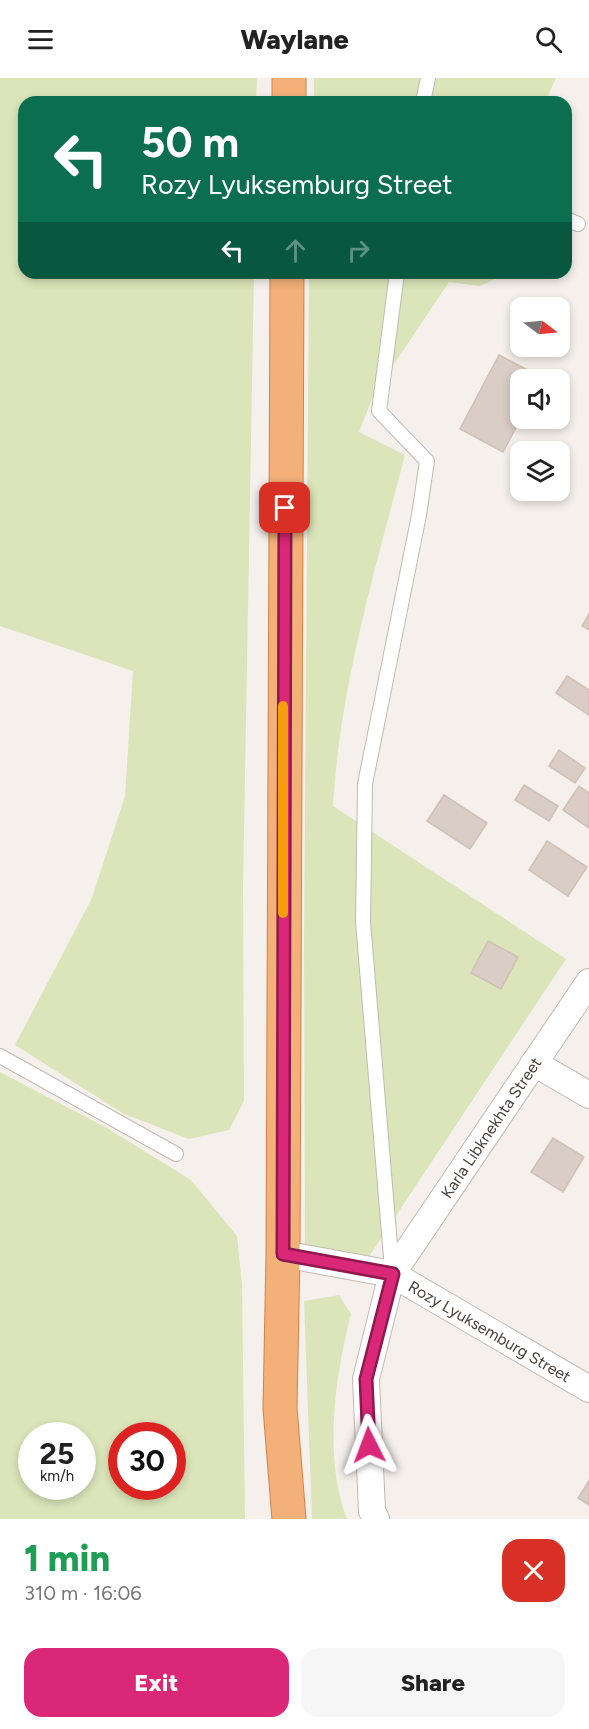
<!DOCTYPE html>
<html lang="en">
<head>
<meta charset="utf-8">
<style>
  body { margin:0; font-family:Figtree,sans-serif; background:#f6f6f6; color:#222; height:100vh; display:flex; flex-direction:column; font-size:22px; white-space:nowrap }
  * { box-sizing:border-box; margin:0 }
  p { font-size:20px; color:#767676 }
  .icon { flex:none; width:33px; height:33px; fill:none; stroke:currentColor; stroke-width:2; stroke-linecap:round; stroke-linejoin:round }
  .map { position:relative; height:1441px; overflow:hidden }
  .details { display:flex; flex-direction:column; background:#fff; flex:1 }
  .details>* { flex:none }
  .top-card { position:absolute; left:18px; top:18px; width:554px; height:183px; border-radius:18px; box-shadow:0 3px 9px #0003; background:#0b6e4f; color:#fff; overflow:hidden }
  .needle { width:39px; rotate:106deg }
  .fabs { position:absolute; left:510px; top:219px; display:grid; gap:12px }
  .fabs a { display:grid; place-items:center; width:60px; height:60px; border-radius:12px; background:#fff; box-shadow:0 3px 9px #0003; font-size:30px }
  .speed { position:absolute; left:18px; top:1344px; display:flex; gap:12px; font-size:30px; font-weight:700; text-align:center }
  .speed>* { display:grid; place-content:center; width:78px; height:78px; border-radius:50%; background:#fff; box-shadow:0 3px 9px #0003; line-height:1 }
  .speed small { font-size:15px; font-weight:400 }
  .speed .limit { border:9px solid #d22; background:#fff; color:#111 }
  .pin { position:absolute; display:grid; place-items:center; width:51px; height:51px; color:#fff; margin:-26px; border-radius:12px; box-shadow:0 3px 9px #0006 }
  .me { position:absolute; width:66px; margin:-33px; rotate:357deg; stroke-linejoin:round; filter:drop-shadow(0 0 4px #0008) }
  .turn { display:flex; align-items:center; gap:21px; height:126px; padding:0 24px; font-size:27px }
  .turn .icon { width:78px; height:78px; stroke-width:2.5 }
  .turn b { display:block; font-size:42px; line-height:51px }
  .lanes { display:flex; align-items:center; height:57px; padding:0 24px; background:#0003; justify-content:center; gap:30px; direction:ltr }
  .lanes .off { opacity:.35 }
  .round { display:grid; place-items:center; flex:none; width:63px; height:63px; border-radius:18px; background:#f6f6f6 }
  .summary { display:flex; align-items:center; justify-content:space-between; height:102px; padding:0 24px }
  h1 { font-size:36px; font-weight:800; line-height:45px; color:#1e9e55 }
  .cta { display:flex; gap:12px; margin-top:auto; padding:12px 24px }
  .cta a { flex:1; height:69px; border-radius:18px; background:#db2777; color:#fff; font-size:24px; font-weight:800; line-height:69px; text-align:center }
  .cta a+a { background:#f6f6f6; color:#222 }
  header { display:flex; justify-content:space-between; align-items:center; height:78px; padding:0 24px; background:#fff; font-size:27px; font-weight:800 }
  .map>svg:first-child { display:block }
</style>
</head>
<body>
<header><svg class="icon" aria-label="menu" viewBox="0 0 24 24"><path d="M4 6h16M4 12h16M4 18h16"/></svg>Waylane<svg class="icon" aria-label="search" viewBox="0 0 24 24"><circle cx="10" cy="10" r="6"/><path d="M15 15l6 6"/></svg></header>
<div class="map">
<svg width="589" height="1441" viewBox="0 0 589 1441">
  <rect width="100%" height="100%" fill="#f5f0ec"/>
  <path fill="#dbe5b9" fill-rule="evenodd" d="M0,0H257L256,24H24V195H254L243,810L244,1023L229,1052L189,1061L124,1036L15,967L92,820L125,718L133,593L0,548Z
    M314,0H556L545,24H314Z
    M309,195H508L480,208L449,204L374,316L359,354L405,377C375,492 340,608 333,728L566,881L364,1186L305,1174L304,865Z
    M0,994L107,1050L191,1102L237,1158L242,1207L245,1441H0ZM32,1358H82V1408H32ZM122,1358H172V1408H122Z
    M339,1217L351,1236C335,1298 323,1380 347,1441H312L304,1223Z"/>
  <path fill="#d9cdc5" stroke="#d0c0b6" stroke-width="1.5" d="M499,277L543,300L520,302L521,340L503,374L460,351Z
    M589,536V552L582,548Z
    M567,598L589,612V637L556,615Z
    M559,672L585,690L575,705L549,688Z
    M524,707L558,728L549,743L515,722Z
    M579,708L589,715V750L563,732Z
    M444,717L487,745L470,771L427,743Z
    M547,763L587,789L568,818L529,792Z
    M488,863L518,879L501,911L471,895Z
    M553,1060L584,1079L563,1114L531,1094Z
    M589,1403V1427L578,1420Z"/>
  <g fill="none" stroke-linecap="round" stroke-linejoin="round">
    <defs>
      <path id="lane" d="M423,24L428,0
        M566,141L578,146
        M0,978L176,1076
        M392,1191L363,844L365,706L419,437L427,383L379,333L397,195"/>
      <g id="street">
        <path d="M534,985L589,1017"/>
        <path id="s1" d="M283,1176L392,1196L589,1311"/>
        <path id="s2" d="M376,1441L372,1433L366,1301L392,1196L589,904"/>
      </g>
      <path id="highway" d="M289,24V0
        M287,195L283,1176L280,1330L289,1441"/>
    </defs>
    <use href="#lane" stroke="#c3b9b2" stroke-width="16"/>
    <use href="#street" stroke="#c3b9b2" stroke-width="28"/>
    <use href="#highway" stroke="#d28249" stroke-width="35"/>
    <use href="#lane" stroke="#fff" stroke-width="14"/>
    <use href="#street" stroke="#fff" stroke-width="26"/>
    <use href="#highway" stroke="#f3b079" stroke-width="33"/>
  </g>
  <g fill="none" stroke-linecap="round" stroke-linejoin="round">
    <defs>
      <path id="route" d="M285,430L283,1176L393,1196L366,1301L369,1367"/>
    </defs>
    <use href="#route" stroke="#8e194d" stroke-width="15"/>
    <use href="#route" stroke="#db2777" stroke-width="10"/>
    <path stroke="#f59e0b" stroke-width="10" d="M283,835V628"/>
  </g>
  <g text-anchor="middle" stroke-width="5" stroke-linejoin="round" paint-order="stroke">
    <g font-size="16" fill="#49403a" stroke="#fff">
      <text dy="6" stroke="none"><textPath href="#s2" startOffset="426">Karla Libknekhta Street</textPath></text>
      <text dy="6" stroke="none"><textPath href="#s1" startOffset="224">Rozy Lyuksemburg Street</textPath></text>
    </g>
  </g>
</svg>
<div class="fabs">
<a><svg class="needle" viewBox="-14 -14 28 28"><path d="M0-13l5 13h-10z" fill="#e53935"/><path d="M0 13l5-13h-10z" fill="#767676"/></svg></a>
<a><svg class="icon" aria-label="sound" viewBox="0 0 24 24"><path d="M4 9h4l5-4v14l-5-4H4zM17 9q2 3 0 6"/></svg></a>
<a><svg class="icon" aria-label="layers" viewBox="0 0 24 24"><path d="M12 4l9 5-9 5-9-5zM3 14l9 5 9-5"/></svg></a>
</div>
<div class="speed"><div>25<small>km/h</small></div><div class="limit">30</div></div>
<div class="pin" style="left:285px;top:430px;background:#d93025"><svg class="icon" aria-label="arrive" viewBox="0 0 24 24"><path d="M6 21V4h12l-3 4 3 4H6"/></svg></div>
<svg class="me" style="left:369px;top:1367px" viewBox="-20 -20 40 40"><path d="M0-17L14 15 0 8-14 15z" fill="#db2777" stroke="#fff" stroke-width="4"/></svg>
<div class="top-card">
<div class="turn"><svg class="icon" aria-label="left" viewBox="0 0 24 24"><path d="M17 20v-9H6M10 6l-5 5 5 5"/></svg><div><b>50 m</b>Rozy Lyuksemburg Street</div></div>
<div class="lanes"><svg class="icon" aria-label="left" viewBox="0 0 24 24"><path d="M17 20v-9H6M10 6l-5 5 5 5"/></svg><svg class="icon off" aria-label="ahead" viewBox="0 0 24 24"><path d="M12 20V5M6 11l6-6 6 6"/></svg><svg class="icon off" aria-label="right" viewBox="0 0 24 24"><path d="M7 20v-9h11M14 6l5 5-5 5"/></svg></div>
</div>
</div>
<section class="details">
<div class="summary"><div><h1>1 min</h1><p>310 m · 16:06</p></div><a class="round" style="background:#d93025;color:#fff"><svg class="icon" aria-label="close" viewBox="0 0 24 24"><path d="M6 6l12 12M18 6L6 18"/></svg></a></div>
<div class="cta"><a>Exit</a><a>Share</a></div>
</section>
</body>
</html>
